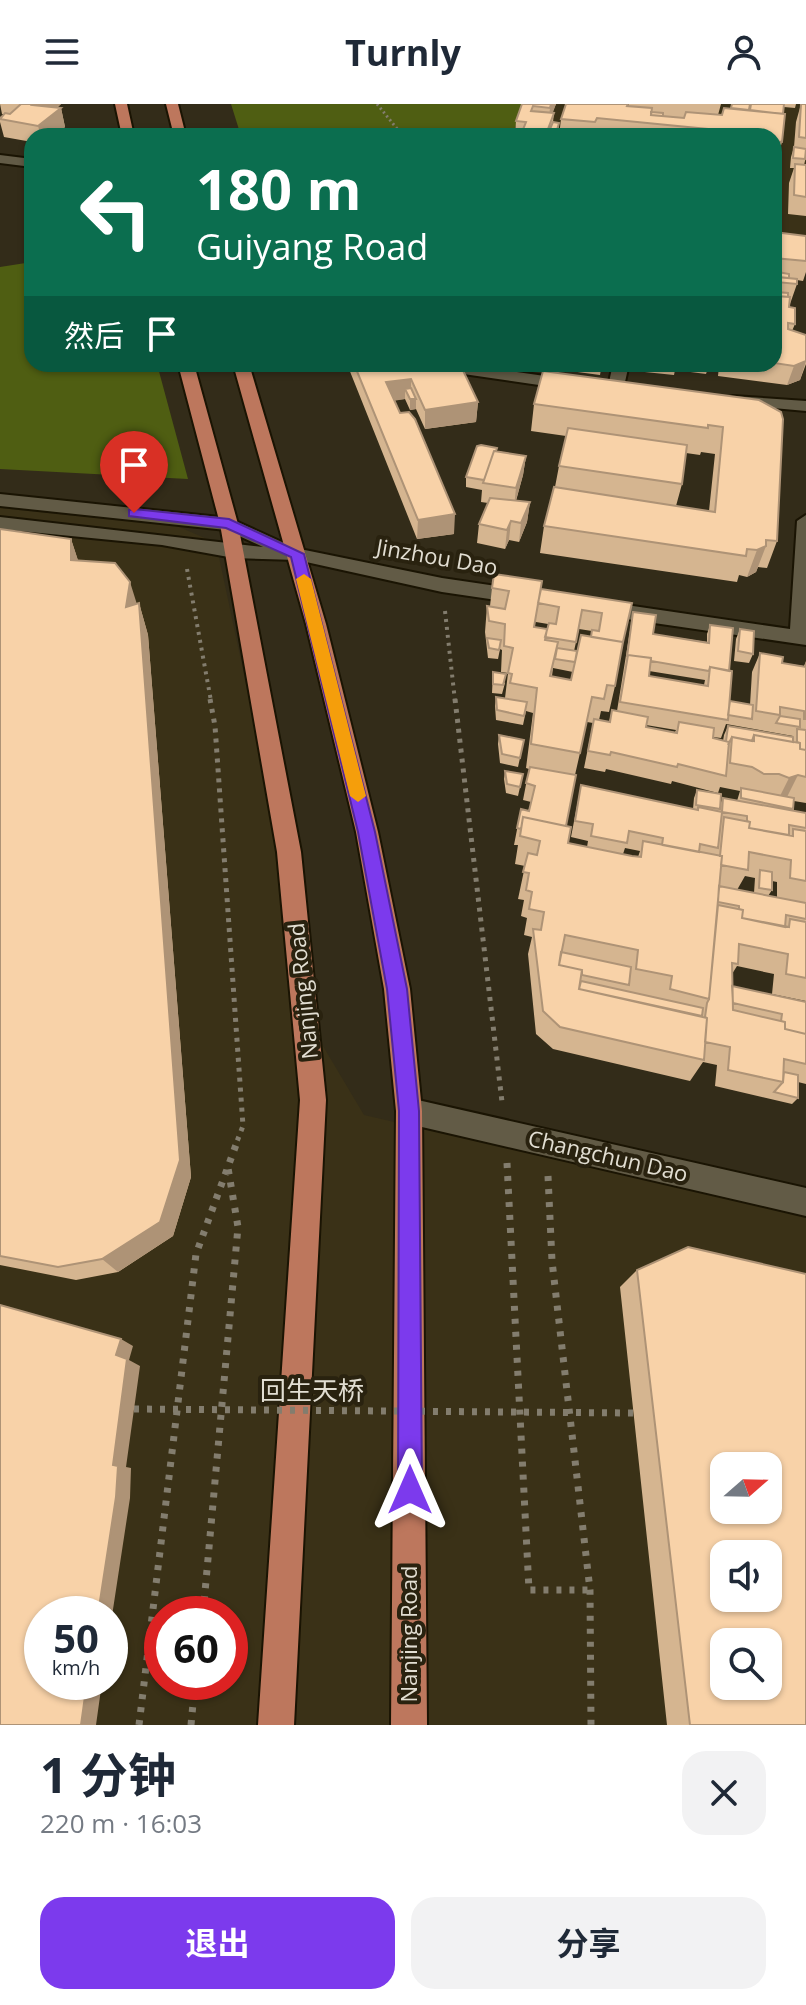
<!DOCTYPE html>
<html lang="zh">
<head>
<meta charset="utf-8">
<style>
  body { margin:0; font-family:"Open Sans","Noto Sans SC",sans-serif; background:#f2f2f3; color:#1f2937; height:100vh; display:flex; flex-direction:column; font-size:30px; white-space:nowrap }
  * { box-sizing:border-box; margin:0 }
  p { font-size:26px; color:#747a83 }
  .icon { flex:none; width:44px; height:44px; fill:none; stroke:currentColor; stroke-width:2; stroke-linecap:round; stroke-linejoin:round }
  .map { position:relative; height:1621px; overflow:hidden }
  .side { display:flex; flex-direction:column; background:#fff; flex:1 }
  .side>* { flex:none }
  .hud { position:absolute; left:24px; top:24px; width:758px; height:244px; border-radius:24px; box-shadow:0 2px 6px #0004; background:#0b6e4f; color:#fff; overflow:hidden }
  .needle { width:52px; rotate:70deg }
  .controls { position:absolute; left:710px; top:1348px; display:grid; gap:16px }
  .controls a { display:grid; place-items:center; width:72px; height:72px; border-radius:16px; background:#fff; box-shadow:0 2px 6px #0004; font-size:40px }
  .speed { position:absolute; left:24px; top:1492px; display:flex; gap:16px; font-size:40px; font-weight:700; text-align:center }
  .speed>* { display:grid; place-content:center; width:104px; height:104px; border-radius:50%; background:#fff; box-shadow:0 2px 6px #0004; line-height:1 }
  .speed small { font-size:20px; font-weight:400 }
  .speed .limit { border:12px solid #d22; background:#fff; color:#111 }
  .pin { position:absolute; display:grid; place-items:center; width:68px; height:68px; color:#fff; margin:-82px -34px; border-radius:50% 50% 50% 0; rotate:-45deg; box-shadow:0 0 8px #0007 }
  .pin .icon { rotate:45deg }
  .me { position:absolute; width:88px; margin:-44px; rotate:0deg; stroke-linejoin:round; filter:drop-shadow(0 0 6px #0008) }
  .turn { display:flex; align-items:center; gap:28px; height:168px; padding:0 40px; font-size:36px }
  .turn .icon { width:104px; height:104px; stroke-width:2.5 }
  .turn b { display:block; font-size:56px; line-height:68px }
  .then { display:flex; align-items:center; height:76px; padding:0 40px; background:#0003; gap:16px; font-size:30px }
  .round { display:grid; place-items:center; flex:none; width:84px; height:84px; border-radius:24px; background:#f2f2f3 }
  .head { display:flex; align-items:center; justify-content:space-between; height:136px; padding:0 40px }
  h1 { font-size:48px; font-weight:700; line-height:60px }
  .cta { display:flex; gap:16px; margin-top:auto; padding:16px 40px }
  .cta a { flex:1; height:92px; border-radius:24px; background:#7c3aed; color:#fff; font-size:32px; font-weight:700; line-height:92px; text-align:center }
  .cta a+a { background:#f2f2f3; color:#1f2937 }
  header { display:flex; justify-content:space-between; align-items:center; height:104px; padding:0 40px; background:#fff; font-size:36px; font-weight:700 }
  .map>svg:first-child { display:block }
</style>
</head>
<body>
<header><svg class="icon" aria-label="menu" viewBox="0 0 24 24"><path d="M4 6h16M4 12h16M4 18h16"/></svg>Turnly<svg class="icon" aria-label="person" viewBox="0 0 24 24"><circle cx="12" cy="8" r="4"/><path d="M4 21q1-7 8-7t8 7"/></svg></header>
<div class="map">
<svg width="806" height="1621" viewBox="0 0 806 1621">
  <rect width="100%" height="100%" fill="#332c19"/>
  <path fill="#3a3117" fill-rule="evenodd" d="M524,0H806V146L774,141V32H512Z
    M0,404L177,422L216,439L268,684L292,890L364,1011L806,1113V1621H0ZM724,1362H768V1406H724ZM724,1450H768V1494H724ZM42,1510H110V1578H42ZM162,1510H230V1578H162ZM724,1538H768V1582H724Z"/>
  <path fill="#4f5e12" d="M231,0H524L512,32H241Z
    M32,158V260H157L188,375L0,365V163Z"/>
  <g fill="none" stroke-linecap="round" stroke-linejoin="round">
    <defs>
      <path id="minor" d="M0,51L32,55V63L0,59Z
        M421,260H462L573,276L581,281L573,286L429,265Z
        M613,260H629L623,287L615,292L607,287Z
        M733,292L806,297V307L727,300L725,297L727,294Z
        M0,390L229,414L295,444L442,474L523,486L533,493L523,500L442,488L297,456L234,454L162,441L0,425V413L263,443L226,426L0,402Z
        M806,411V541L599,511L589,504L599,497L790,525L797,417Z
        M409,994L806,1084V1112L409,1020L399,1016L396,1007L399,998Z"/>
      <path id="major" d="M115,0H127L134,32H122Z
        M166,0H178L186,32H174Z
        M178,260H194L238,420L301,748L326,996L294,1621H258L300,996L277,748L220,420Z
        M233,260H249L326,520L378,728L410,885L422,1007L427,1621H391L396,1007L384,885L356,728L306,520Z"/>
    </defs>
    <use href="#minor" stroke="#1a1403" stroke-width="4"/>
    <use href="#major" stroke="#1a1403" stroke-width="4"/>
    <path stroke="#837d6e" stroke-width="3" stroke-dasharray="2 3" stroke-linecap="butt" d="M377,0L403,32"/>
    <path stroke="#837d6e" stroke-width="4" stroke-dasharray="3 5" stroke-linecap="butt" d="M187,465L211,597
      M445,507L455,597"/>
    <path stroke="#837d6e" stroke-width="5" stroke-dasharray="4 6" stroke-linecap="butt" d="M210,595L215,622L243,1022L236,1040
      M455,595L502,998"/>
    <path stroke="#837d6e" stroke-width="7" stroke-dasharray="5 8" stroke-linecap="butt" d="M507,1059L529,1486H590
      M548,1072L552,1157L590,1486L591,1621
      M203,1510L238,1123L228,1064
      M139,1621L196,1150L237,1038
      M191,1621L195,1578"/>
    <use href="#minor" fill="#625b46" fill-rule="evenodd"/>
    <use href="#major" fill="#bd775d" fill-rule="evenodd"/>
    <path stroke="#837d6e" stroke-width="7" stroke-dasharray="5 8" stroke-linecap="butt" d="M134,1305L634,1309"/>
  </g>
  <path fill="#d5b590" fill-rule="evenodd" d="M0,0H61L57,4H61L65,23L54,32H32V38L4,33L0,18V13L4,10H2Z
    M522,0H556L552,9H554L553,18L559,19L558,32H515L516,17Z
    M628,0V2L629,0H721L718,11H722L731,4L732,0H796L795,4L784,3L782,38L775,64H774V32H559L561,15Z
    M801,0H806V53L804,61H806V112L788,110L789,79L794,64H790L791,53L794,43L796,18Z
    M774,128L806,132V168L803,177L797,176V180L790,200L789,199L795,220L792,227L806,231V260L800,276L787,281L718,272L719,262L709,261L706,270L675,266L674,271L635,267L636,260H774Z
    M347,260H423L425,264L478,298L476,318L425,325L416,305L410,306L405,295L394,296L454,430L417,435Z
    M517,260H602L600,271Z
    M759,296L777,437L767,464L758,463L756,468L747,473L739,471L737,478L540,449L544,422L555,383L559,362L566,332L531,327L534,300ZM701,348L715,350L709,407L676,402L682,380L686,349L700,351Z
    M497,347L526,352L523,371L516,397L530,398L527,418L519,438L509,436L505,445L477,439L479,420L488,399L481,398L482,386L466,383V373Z
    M0,425L71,435L78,457L136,500L139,499L148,531L191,1073L173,1132L118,1168L76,1176L0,1161Z
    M492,484L541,485L632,499L623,538L615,582L609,608L601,607L599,616L609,618L612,606L617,607L633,508L653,530L707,538V530L710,521L729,567L730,597L750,601L752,568L760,549L782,559L804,562L806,557V699L794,697L792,707L806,709V897L772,890L774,870L737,862L732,870V882L806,898V980L798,978V994L792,1000L715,982L717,961L703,958L690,977L553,945L536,930L528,850L532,833L524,831L527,814L521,812L524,796L518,795L525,762L515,760L518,741H514L521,705L529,707L531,698L523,696L529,665L526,664L533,609L526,607L523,621L496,616L495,602L496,593L505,594L508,569L501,568L502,546L500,545L498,555L488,554L485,528L487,502H490ZM536,512V518L548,520L547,525L534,523ZM579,525L592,527L591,533L577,547H574ZM553,564L573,568L571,576L552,572ZM649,567L705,576L704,581L649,572ZM587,618L593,619L584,664L605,668L606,665L671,680L672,677L718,689L720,683L740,687L737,697L723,694L720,701L697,686L694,694L693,705L581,681L571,733L588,737L587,743L568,739L566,722L575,671ZM726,620L793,632V633L728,622L724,631L723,637L713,634V633L721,634ZM646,621L676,626L675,628L646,623ZM625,744L640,747L638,753L623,750ZM745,772L755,774L754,789L737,786ZM772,777L777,778V794L768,792L772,786Z
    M740,525L753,550L749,559L734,557L736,535Z
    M493,568L505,579L502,590L492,589Z
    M499,631L524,636L518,663L500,659L498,640Z
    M505,667L523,670L518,692L506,689L504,675Z
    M637,1166L806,1621H667L620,1183Z"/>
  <path fill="#ae9376" d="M33,0H61L37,19Z
    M551,0H556L548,22L550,4Z
    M61,4L65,23L54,32H41L38,22Z
    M806,257L800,276L787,281L794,262Z
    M411,275V294L405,285V295L387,298L386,278Z
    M410,295H416V305L410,306Z
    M478,298L476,318L425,325V306Z
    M526,352L523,371L514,403L516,384Z
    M530,398L527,418L519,438L521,419Z
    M455,410L454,430L417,435L418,416Z
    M511,417L509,436L505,445L507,426Z
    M71,435L82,468L71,456Z
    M766,442L756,468L747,473L757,446Z
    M130,478L140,510L126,503Z
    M139,499L148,531L191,1073L173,1132L118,1168L102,1155Z
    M798,671L786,695L777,698L789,674Z
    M121,1235L133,1242L129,1256L140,1262L126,1363L131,1364L130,1394L110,1525V1510H98L116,1251Z
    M87,1578H102L96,1621H81Z"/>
  <path fill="#f8d2a8" stroke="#ae9376" stroke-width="2" fill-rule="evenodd" d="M21,0H33L32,1L61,4L38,22L0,15L5,9L10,10Z
    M522,0H551L550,4L533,2L531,7L554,9L548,25L559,26L557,32H526L527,29L522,28L526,18L516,17Z
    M566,0H628L627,2L652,4L651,11L684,14L686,8L722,11L724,4L785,10L782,38L774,37V32H748V29L597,14L595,18L561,15Z
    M732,0H750L749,6L731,4Z
    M751,0H784L783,10L750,6Z
    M801,0H806V34L799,33Z
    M651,8L663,9V12L651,11Z
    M553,18L559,19L557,26L550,25Z
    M794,43L806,45L805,55L793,54Z
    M795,60L806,61V93L794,91Z
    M774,128L806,132V157L774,154Z
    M774,159H778V173L797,175V180L777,178L776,192L790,193L789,203L795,204V220L788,219V225L806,231V257L794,262L774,259Z
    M778,168L789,170V174L778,173Z
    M776,188L788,189V193L776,192Z
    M354,260H423L425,264L460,260L478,298L425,306L411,275L386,278L400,309L409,308L415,315L455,410L418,416Z
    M543,267L759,296L781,308L783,315L777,437L766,436V442L757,446L747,445L746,452L544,422L554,383L715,408L723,323L708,321V324L534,300Z
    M411,284L416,295H410L405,285Z
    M568,324L687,341L682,380L559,362Z
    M481,341L497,344L496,347H494L484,376L466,373L477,342Z
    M494,347L526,352L516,384L483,379Z
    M490,394L530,398L521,419L511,417L507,426L479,420Z
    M0,425L71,435V456L115,459L130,478L126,503L139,499L180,1056L160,1118L102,1155L58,1163L0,1152Z
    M494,470L542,477L534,523L547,525L545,536L558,538L550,572L571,576L581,531L623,538L615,582L607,581L604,595L592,593L580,649L531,640L537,584L510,579L512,570L508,569L513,544L504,542L505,520L489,517L487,502L505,505L509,487L492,484Z
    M541,485L632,499L623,538L591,533L592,526L599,527L602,509L582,506L576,538L545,533L549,519L556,520L559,503L538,499Z
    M633,508L656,511L653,530L709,539L710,521L733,524L729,567L710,563L709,567L651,557V554L628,551L627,553Z
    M740,525L754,527L753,550L738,547Z
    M487,534L501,536L499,546L489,544Z
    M557,544L577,547L575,558L555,555Z
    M760,549L783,553L782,559L806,563V559V615H804V607L780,603V611L756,607Z
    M628,551L651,554L649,572L708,582L710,563L732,567L728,616L620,598Z
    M493,568L506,570L503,581L493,580Z
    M496,593L527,598L524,612L497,606Z
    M730,597L753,601L752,615L728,611Z
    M612,606L648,613L646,623L677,629L679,618L714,624L713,634L729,638L726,672L678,660L677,663L611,648L610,651L588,647L594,615L610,618Z
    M780,612L800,615V623L776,619Z
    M728,622L793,633V638L754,631L752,637L732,633L728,641L729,638L726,637Z
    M797,625L806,626V646L800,645V639L797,638Z
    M499,631L524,636L520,654L502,650Z
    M754,631L800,639V645L806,646V673L798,671L789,674L779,670H764L752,663L730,659L732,633L754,637Z
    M530,663L576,671L566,722L523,713L521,725L517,724L521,705L529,707L535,682L526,679Z
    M505,667L523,670L520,683L507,680Z
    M581,681L698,706V703L722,708L718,744L700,740L699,748L662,741L663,734L629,727L627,739L591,732L593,720L575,717Z
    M741,684L794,694L793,705L741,694Z
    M697,686L721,690L720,705L696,701Z
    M723,694L806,709V724L789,721V731L749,724L750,718L747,717V712L722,708Z
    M523,713L571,723L568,739L632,752L641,753L643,737L722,752L709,895L670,885L672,872L636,865L638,846L565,831L559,861L582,866L579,885L707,914L704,956L560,923L543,907L533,825L541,826L544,808L529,805L532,788L526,786L529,769L523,768L528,749L537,751L540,737L520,732Z
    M724,713L750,718L749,724L793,732V725L806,727V777L790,774L791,756L749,748L748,766L721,761L722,752H720Z
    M760,766L772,768V786L759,784Z
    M719,782L806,799V815L786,811L785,823L742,814L743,806L739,805V802L718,798Z
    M718,801L743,806L742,814L789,823L790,815L806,818V874L786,870L788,850L739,840L738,860L732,859L733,906L785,918V925L806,930V960L784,955L783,978L728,966L730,943L705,938L707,914L705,913L707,899L709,895Z
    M561,848L631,863L629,881L582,871V866L559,861Z
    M581,877L703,904L702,912L579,885Z
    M732,882L806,898V930L785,925V918L781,917L782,910L733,899Z
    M784,968L798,971V994L774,988L783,978Z
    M688,1143L806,1170V1621H690L637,1166ZM724,1362H768V1406H724ZM724,1450H768V1494H724ZM724,1538H768V1582H724Z
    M0,1201L121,1235L116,1251L127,1255L113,1361L118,1362L116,1393L98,1510H42V1578H87L81,1621H0Z"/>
  <path fill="#7c3aed" stroke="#51269a" stroke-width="2" d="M134,405L229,415L304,450L375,728L407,885L419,1007L422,1386L419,1395L410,1398L401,1395L398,1386L399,1007L387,885L358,728L291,453L226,424L129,412V406Z"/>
  <path fill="#f59e0b" d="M304,470L311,475L366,692L358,698L350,692L296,475Z"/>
  <g text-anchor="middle" stroke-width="8" stroke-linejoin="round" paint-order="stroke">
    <g font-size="22" fill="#e2ded2" stroke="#29220f">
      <text transform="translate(437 453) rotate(10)" y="8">Jinzhou Dao</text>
      <text transform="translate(303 887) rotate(-96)" y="8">Nanjing Road</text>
      <text transform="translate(608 1052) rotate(13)" y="8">Changchun Dao</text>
      <text transform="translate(409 1530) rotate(-90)" y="8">Nanjing Road</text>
    </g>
    <g font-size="26" fill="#e2ded2" stroke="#29220f">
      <text x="312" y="1296">回生天桥</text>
    </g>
  </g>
</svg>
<div class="controls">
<a><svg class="needle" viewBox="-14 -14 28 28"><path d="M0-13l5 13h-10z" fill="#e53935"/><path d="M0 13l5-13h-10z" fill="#747a83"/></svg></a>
<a><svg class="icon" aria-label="sound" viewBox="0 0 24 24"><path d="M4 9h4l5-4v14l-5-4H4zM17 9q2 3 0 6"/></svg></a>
<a><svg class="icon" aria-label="search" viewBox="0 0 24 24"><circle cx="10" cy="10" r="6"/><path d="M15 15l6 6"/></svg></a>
</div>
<div class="speed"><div>50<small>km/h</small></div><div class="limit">60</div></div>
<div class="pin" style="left:134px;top:409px;background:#d93025"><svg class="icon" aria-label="arrive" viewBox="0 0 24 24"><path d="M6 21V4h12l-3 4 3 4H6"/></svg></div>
<svg class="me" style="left:410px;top:1386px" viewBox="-20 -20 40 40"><path d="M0-17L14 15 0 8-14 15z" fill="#7c3aed" stroke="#fff" stroke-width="4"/></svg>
<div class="hud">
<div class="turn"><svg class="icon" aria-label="left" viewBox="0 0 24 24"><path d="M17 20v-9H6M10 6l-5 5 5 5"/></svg><div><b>180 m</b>Guiyang Road</div></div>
<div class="then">然后<svg class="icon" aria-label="arrive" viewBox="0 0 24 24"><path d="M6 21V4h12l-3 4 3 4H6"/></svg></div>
</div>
</div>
<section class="side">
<div class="head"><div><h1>1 分钟</h1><p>220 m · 16:03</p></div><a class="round"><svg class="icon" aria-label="close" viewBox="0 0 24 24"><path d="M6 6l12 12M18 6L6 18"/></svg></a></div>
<div class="cta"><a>退出</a><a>分享</a></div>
</section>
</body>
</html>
